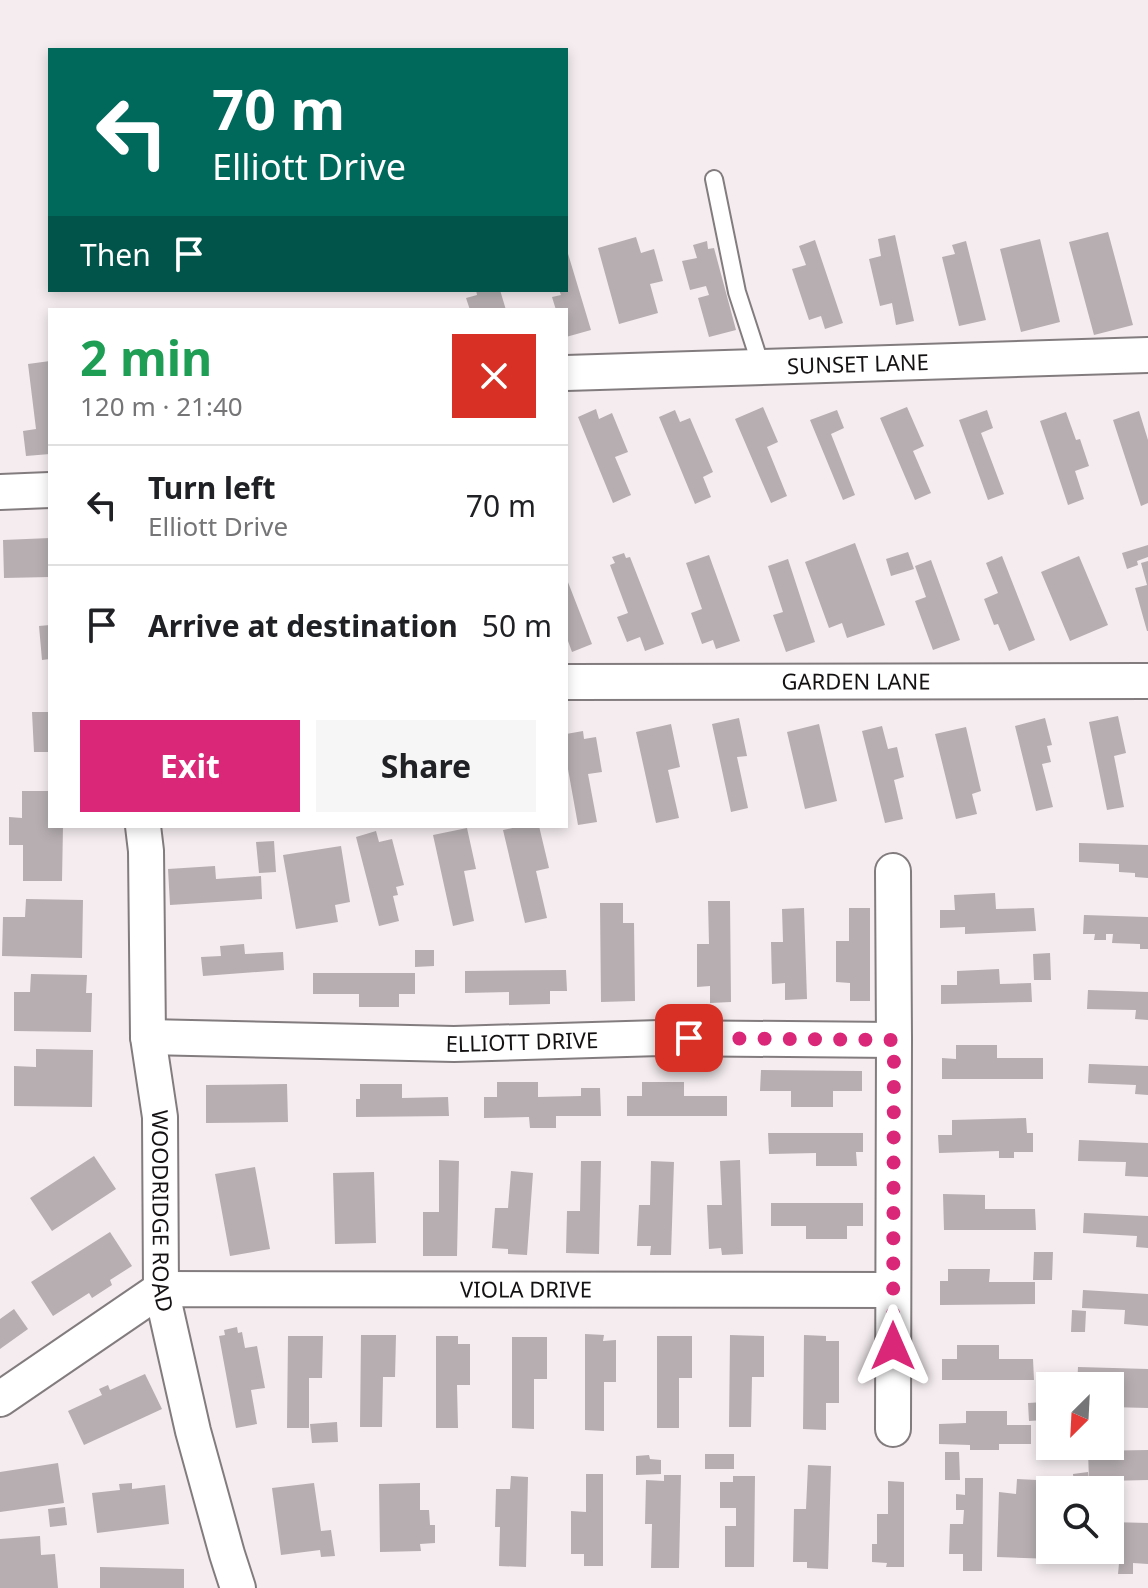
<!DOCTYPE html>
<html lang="en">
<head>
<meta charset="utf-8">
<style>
  body { margin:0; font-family:"Noto Sans",sans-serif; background:#f6f6f6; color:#202124; height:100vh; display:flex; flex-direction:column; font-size:30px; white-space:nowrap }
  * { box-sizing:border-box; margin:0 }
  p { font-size:26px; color:#757577 }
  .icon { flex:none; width:44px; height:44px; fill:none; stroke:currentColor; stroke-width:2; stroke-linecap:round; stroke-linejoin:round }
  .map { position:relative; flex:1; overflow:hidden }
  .side { position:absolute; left:48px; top:308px; width:520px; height:520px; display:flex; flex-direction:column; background:#fff; border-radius:0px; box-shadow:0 4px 12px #0003 }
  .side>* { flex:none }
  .hud { position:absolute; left:48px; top:48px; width:520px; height:244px; border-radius:0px; box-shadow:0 4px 12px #0003; background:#00695c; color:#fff; overflow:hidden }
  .needle { width:52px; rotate:204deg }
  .buttons { position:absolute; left:1036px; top:1372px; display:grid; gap:16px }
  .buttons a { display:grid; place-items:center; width:88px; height:88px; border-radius:0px; background:#fff; box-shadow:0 4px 12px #0003; font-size:40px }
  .pin { position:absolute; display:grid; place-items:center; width:68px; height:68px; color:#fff; margin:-34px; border-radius:16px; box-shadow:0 4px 12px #0006 }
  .me { position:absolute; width:88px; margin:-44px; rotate:0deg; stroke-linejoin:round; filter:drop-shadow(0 0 6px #0008) }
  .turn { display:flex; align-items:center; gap:28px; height:168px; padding:0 32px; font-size:36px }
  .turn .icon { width:104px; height:104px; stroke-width:2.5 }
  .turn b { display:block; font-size:56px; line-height:68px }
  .then { display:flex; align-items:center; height:76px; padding:0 32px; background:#0003; gap:16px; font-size:30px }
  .round { display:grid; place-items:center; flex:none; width:84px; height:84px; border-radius:0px; background:#f6f6f6 }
  .headline { display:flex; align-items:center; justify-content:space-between; height:136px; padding:0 32px }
  h1 { font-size:48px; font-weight:700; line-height:60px; color:#1e9e55 }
  .action { display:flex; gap:16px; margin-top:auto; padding:16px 32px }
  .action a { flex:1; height:92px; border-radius:0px; background:#db2777; color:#fff; font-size:32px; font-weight:700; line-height:92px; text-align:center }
  .action a+a { background:#f6f6f6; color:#202124 }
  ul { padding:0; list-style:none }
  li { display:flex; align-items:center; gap:24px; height:120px; padding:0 32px; border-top:2px solid #e0e0e0 }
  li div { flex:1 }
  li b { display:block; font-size:30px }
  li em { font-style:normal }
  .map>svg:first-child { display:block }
</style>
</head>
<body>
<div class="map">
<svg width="1148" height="1588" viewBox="0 0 1148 1588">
  <rect width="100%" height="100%" fill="#f4ecef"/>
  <path fill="#b6aeb1" d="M1108,232L1133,325L1094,335L1069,242Z
    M895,235L914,321L896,325L892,303L880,306L869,259L881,256L878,239Z
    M636,237L641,253L654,249L663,281L650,284L658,313L619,324L598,248Z
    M1040,239L1060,322L1021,332L1000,249Z
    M815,240L843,323L825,329L821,316L809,320L792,269L806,265L799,246Z
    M707,241L708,249L714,248L736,330L709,337L698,298L709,295L706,286L690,290L682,261L697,258L693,245Z
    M966,241L986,320L959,326L942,257L955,254L952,245Z
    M566,247L591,330L566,337V310H556L552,297L561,295L559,290H566Z
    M476,290H500L506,310H470L466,298L477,295Z
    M50,361V454L26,456L23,431L36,429L28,364Z
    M763,407L778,442L767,447L787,496L771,503L735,419Z
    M907,407L924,446L913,451L931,493L915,500L880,418Z
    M596,409L599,419L612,413L628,452L615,457L631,495L613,503L578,417Z
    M675,410L680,422L690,418L713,472L703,477L711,497L695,504L659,417Z
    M837,410L844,428L831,434L855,495L843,500L810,420Z
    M987,410L993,428L981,433L1004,494L988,500L959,420Z
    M1139,411L1148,440V503L1141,506L1113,420Z
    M1066,412L1076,440L1080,439L1089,466L1075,471L1084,499L1068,505L1040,421Z
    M50,538V577L4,578L3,540Z
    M855,543L885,625L847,638L842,623L829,628L805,562Z
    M1148,545V557L1137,561L1138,565L1127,569L1122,553Z
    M908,552L914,569L891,576L886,559Z
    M624,553L626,558L630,557L664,644L645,651L640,637L627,642L617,617L628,613L610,565L615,563L612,557Z
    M709,555L740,641L716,649L713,640L702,644L691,613L702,609L686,563Z
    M1002,556L1035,640L1009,651L998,624L994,625L984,599L998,593L986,563Z
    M1079,556L1108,625L1070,641L1041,572Z
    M788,559L815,642L786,652L773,615L783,612L768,566Z
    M931,560L960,640L933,650L915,601L926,597L915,566Z
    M1148,561V631H1147L1135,588L1147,585L1141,563Z
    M566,577L592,644L572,652L568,641L566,642Z
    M50,625V659L42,660L39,626Z
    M32,712H50V752H34Z
    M1118,716L1126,753L1114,756L1124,807L1107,810L1089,722Z
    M739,718L747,756L737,757L748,808L731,812L712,724Z
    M1045,718L1052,745L1047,746L1051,762L1042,764L1053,807L1036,811L1015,726Z
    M671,724L680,767L668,770L679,818L656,823L636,732Z
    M819,724L837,801L805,809L787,732Z
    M882,726L888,749L897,747L904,777L894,780L903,819L885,823L862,731Z
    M966,727L981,791L972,794L977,814L956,819L935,734Z
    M583,731L584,739L596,737L602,772L588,774L597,822L578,825L566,758V734Z
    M22,791H50V826H63L62,881H23V845H9V817L22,818Z
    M522,826H539L549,868L536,871L547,918L525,923L503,830Z
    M467,828L476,869L464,871L474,921L453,926L433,835Z
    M376,831L379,842L392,839L404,885L396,887L398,895L393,896L399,921L379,926L356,837Z
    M274,841L276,872L259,873L256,842Z
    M1079,843L1148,845V878L1135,877V873L1119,872V864L1079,862Z
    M341,846L350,902L335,905L338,922L296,929L283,855Z
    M215,866L216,879L261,876L262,899L170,905L168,869Z
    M995,893L996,909L1034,908L1036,931L965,934V927L940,928V910H955L954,895Z
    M26,899L83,900L82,958L2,956L3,917H25Z
    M708,901H730L731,1002L710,1003V986L697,987V944H709Z
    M600,903H623V923H634L635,1001L601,1002Z
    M804,908L807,999L785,1000V983L772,984L771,942H783L782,909Z
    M849,908H870V1001H850V983L836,982V941H849Z
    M1084,915L1148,917V949H1140V944L1112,943L1113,934H1106V940H1094L1095,934H1083Z
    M244,944L245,954L283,952L284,970L203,976L201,957L221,956L220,946Z
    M415,950H434V966L415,967Z
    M1050,953L1051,980H1034L1033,954Z
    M999,969L1000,984L1031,983L1032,1002L941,1004V985H957V971Z
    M566,970L567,991H550V1004L509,1005V992L465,993V971Z
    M313,973H415V994H399V1007H359V994H313Z
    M31,974L87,975L86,993H92L91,1032L14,1031V992H30Z
    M1088,990L1148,992V1020L1135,1019L1136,1010L1087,1009Z
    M956,1045H997V1058H1043V1079H942V1058L956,1059Z
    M36,1049L93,1050L92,1107L14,1106V1066L36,1067Z
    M1089,1064L1148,1066V1095L1135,1094L1136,1085L1088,1083Z
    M761,1070L862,1071V1091H833V1107H791V1091H760Z
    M497,1082H538V1097L581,1096V1088H600L601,1116H556V1128H530L529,1117L484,1118V1097H497Z
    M642,1082H684V1096H727V1116H627V1096H642Z
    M287,1084L288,1122L206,1123V1085Z
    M360,1084H402V1098L448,1097L449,1116L356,1117V1099H360Z
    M1026,1118L1027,1133H1033V1152H1014V1158H999V1151L939,1153L938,1135H952V1120Z
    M768,1133H863V1152H856L857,1166H816V1153L769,1154Z
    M1079,1140L1148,1143V1177L1125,1176L1126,1162L1078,1161Z
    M94,1156L116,1189L52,1231L30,1198Z
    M439,1160L459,1161L457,1256H423V1212H439Z
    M740,1160L743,1254L722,1255L721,1248L709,1249L707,1205H722L720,1161Z
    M581,1161H601L599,1254L566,1253L567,1211H580Z
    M651,1161L674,1162L671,1255H650L651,1246H637L639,1205H650Z
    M255,1167L270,1249L230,1256L215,1174Z
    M511,1171L533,1173L527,1255L508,1254V1249L492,1248L495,1208H508Z
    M374,1172L376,1243L335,1244L333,1173Z
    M943,1194L985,1195V1209H1035L1036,1230H944Z
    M771,1203H863V1226H847V1239H806V1226H771Z
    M1084,1213L1148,1216V1248L1136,1247L1137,1236L1083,1233Z
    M110,1232L132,1266L110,1280L112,1285L92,1298L89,1293L53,1316L31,1282Z
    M1034,1252H1053L1052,1280H1033Z
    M948,1269H990L989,1282H1035V1304L940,1305V1281H948Z
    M1083,1290L1148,1294V1326L1124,1324L1125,1310L1082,1308Z
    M14,1309L28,1329L0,1349V1319Z
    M1072,1310L1086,1311L1085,1332H1071Z
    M237,1327L238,1333L242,1332L245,1348L257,1346L265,1388L251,1390L257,1424L236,1428L219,1336L225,1335L224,1330Z
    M585,1334L604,1335L603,1341L616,1340V1382H604V1431L585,1430Z
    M361,1335H396L395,1377H383L382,1427H360Z
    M730,1335L764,1336V1377H752L751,1427H729Z
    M804,1335L826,1336V1341H839V1403H826V1430L803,1429Z
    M288,1336H323L322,1378H309V1428H287Z
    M436,1336H458V1344H470V1385H457L458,1428H436Z
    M657,1336H692V1378H679V1428H657Z
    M512,1337H547V1379H534V1429L512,1428Z
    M957,1345H999V1359H1033L1034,1380H942V1359H957Z
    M1078,1367L1148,1369V1408L1110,1407V1386H1077Z
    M145,1374L162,1409L84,1445L68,1411L102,1395L99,1389L108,1385L110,1390Z
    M1044,1402L1045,1420L1029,1421L1028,1403Z
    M966,1411H1007V1425H1031V1444H999V1450H970V1445L939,1444V1424L966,1423Z
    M337,1422L338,1442L312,1443L310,1424Z
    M1148,1450V1480L1106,1481V1486H1090V1490H1070V1486L1074,1485L1073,1474L1088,1472L1089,1481L1088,1451Z
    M945,1452H959L960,1480H945Z
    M705,1454H734V1469H705Z
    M649,1455L650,1459L661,1460V1474L636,1475V1456Z
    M58,1463L64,1503L0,1512V1472Z
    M808,1465L831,1466L828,1569L807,1568V1562H793L794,1509H806Z
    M586,1474H603V1566H584V1554H571V1511L586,1512Z
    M664,1475H681L679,1568H651L652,1524H645L646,1480L664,1481Z
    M511,1476L528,1477L526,1567L499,1566L500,1527H495L496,1489H510Z
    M733,1476H755L754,1567H725V1526H736V1508H720V1482H733Z
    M965,1478H983L982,1571H963V1554H949L950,1524H963L964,1510H956V1494L965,1495Z
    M1017,1479L1057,1481V1490H1050V1550H1054V1559L997,1557L999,1492L1016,1494Z
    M888,1481L904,1482V1567H886L887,1563L872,1562V1544H877V1514H888Z
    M132,1483V1489L165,1485L169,1524L97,1533L92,1493L120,1490L119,1484Z
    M314,1483L321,1531L331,1530L335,1556L321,1557L320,1550L281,1555L272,1488Z
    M420,1483V1510H429L430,1525H435V1543L420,1544L421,1551L380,1552L379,1484Z
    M65,1507L67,1525L50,1527L48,1509Z
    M1110,1522L1148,1523V1564L1133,1563V1574H1118L1119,1563L1083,1561V1550H1110Z
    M40,1536L41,1555L55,1554L58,1588H0V1539Z
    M100,1567L184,1569V1588H100Z"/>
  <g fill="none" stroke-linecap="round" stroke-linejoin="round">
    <defs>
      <path id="service" d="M714,179L737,292L761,366"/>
      <g id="minor">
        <path id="s1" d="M566,373L1148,355"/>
        <path d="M0,492L50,490"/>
        <path id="s2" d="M566,682L1148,681"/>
        <path id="s3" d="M143,826L146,851L148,1037L160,1117L161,1289L193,1431L227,1554L238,1588"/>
        <path d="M893,871L894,1040L893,1429"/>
        <path id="s4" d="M148,1037L454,1044L660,1038L894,1040"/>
        <path id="s5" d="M0,1399L161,1289L893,1290"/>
      </g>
    </defs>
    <use href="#service" stroke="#837c7e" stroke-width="20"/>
    <use href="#minor" stroke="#837c7e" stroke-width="38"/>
    <use href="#service" stroke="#fff" stroke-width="16"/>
    <use href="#minor" stroke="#fff" stroke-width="34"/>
  </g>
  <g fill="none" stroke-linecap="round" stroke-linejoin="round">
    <path stroke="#db2777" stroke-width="14" stroke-dasharray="0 25.2" d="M689,1038L894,1040L893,1346"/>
  </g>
  <g text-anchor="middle" stroke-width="8" stroke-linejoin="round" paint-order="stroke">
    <g font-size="22" fill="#151213" stroke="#fffafc">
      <text dy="8" stroke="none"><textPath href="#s1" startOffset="292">SUNSET LANE</textPath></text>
      <text dy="8" stroke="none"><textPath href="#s2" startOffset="290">GARDEN LANE</textPath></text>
      <text dy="8" stroke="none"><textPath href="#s4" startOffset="374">ELLIOTT DRIVE</textPath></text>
      <text dy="8" stroke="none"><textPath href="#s3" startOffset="386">WOODRIDGE ROAD</textPath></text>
      <text dy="8" stroke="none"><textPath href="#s5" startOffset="560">VIOLA DRIVE</textPath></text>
    </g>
  </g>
</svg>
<div class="buttons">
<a><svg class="needle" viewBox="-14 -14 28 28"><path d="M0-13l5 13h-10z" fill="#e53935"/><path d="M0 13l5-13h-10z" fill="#757577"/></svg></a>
<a><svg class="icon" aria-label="search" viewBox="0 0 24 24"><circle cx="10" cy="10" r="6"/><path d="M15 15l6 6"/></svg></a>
</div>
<div class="pin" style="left:689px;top:1038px;background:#d93025"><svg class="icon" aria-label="arrive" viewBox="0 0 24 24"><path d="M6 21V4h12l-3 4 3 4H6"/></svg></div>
<svg class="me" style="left:893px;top:1346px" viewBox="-20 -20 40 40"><path d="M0-17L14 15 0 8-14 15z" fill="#db2777" stroke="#fff" stroke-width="4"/></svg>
<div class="hud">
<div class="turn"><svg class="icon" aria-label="left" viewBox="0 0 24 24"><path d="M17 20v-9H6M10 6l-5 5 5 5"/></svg><div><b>70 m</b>Elliott Drive</div></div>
<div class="then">Then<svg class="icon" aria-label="arrive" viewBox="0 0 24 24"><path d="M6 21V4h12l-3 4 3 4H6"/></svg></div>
</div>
<section class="side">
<div class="headline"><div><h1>2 min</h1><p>120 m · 21:40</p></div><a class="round" style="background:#d93025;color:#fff"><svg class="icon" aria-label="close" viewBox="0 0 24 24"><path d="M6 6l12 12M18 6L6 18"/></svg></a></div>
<ul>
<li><svg class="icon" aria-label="left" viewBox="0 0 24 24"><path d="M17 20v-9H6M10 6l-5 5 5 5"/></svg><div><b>Turn left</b><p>Elliott Drive</p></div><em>70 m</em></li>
<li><svg class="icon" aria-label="arrive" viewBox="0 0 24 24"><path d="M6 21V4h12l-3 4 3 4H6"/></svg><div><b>Arrive at destination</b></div><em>50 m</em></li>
</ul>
<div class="action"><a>Exit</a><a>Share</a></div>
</section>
</div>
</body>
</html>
